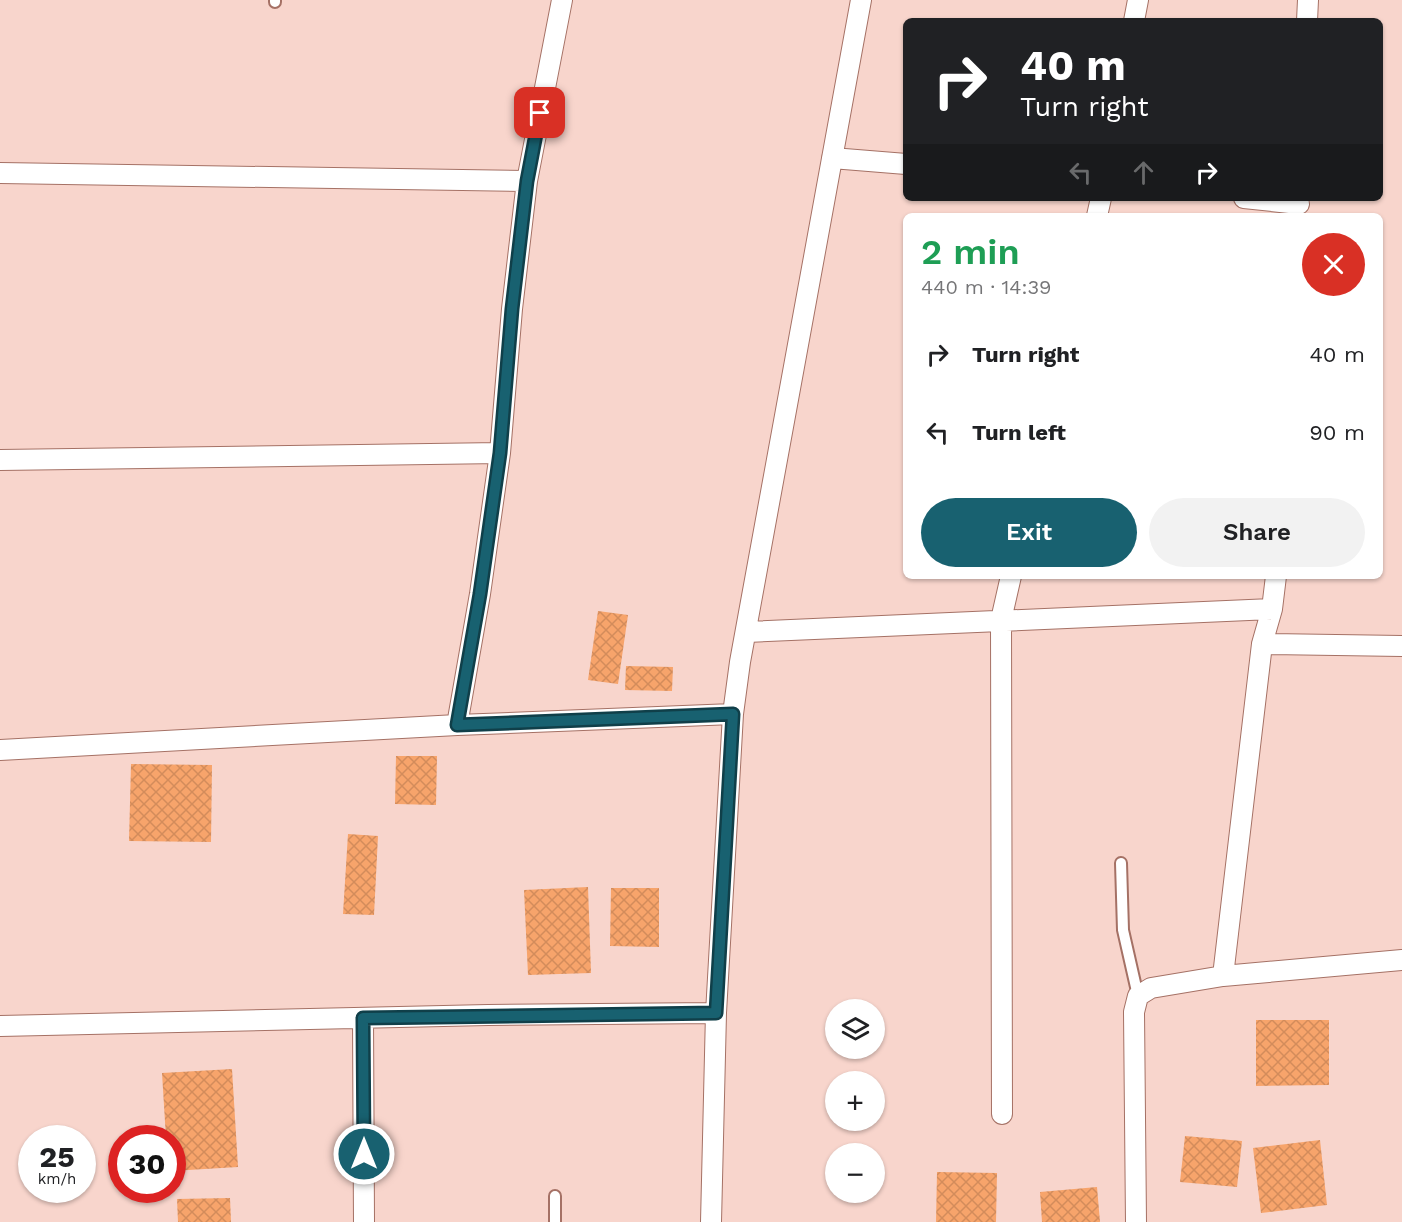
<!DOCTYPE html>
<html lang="en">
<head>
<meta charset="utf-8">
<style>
  body { margin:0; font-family:"Work Sans",sans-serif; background:#f2f2f2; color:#202124; height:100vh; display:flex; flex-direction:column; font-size:22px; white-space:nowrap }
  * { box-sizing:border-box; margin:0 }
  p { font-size:20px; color:#757577 }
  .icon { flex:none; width:33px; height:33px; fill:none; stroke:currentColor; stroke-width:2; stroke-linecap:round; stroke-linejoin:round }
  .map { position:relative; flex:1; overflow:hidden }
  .drawer { position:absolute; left:903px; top:213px; width:480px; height:366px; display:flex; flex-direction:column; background:#fff; border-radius:9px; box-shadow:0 2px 4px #0004 }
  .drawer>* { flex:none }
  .top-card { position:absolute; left:903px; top:18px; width:480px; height:183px; border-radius:9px; box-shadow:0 2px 4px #0004; background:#202124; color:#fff; overflow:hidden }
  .controls { position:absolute; left:825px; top:999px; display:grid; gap:12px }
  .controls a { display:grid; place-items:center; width:60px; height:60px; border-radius:50%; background:#fff; box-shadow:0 2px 4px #0004; font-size:30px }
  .speed { position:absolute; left:18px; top:1125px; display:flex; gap:12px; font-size:30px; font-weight:700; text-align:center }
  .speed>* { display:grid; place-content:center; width:78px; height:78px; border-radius:50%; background:#fff; box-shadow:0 2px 4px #0004; line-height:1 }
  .speed small { font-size:15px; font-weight:400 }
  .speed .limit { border:9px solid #d22; background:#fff; color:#111 }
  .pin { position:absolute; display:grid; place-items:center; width:51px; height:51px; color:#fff; margin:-26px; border-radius:12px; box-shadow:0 3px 9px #0006 }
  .me { position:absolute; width:66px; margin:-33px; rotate:0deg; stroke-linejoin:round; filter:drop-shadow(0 0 4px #0008) }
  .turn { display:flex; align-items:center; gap:21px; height:126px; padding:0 18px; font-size:27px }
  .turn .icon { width:78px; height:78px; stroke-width:2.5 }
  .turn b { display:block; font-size:42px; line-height:51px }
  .lanes { display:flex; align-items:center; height:57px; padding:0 18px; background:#0003; justify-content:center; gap:30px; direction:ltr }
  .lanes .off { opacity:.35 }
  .round { display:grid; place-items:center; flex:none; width:63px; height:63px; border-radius:32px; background:#f2f2f2 }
  .head { display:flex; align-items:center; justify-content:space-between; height:102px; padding:0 18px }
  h1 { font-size:36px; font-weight:600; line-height:45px; color:#1e9e55 }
  .button { display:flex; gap:12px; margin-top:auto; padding:12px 18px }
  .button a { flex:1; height:69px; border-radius:36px; background:#186170; color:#fff; font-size:24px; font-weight:600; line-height:69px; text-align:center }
  .button a+a { background:#f2f2f2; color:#202124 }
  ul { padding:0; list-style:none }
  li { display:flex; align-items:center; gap:18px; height:78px; padding:0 18px }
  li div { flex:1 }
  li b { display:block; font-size:22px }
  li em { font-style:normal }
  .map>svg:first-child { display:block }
</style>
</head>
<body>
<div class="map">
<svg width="1402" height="1222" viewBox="0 0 1402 1222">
  <defs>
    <pattern id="building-cross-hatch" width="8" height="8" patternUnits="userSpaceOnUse" patternTransform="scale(1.5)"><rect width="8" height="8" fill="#f7a46b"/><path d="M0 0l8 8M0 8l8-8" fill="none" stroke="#d38c5b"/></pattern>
  </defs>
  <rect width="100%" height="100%" fill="#f8d5cc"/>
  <path fill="url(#building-cross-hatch)" d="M598,611L628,615L618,684L588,680Z
    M626,666L673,667L672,691L625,690Z
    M396,756H437L436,805L395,804Z
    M131,764L212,765L211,842L129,841Z
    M348,834L378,836L374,915L343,914Z
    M588,887L591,973L528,975L524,890Z
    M611,888H659V947L610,946Z
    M1256,1020H1329V1085L1256,1086Z
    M232,1069L238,1167L172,1171V1138H166L162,1073Z
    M1185,1136L1242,1141L1237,1187L1180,1182Z
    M1320,1140L1327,1205L1261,1213L1253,1148Z
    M937,1172L997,1173L996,1222H936Z
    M1097,1187L1100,1222H1042L1040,1192Z
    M230,1198L231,1222H178L177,1199Z"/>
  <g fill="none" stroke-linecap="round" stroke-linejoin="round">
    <defs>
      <path id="service" d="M275,2V0
        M1121,863L1123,930L1138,996
        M555,1196V1222"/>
      <path id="minor" d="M1134,21L1138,0
        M1307,21L1308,0
        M832,158L906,164
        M0,173L527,181
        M1244,198L1299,204
        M1097,216L1101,198
        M0,460L500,453
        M747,632L1272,609
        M1262,644L1402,646
        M457,725L480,594L500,453L512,309L527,181L562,0
        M0,750L457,725L733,714
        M1223,976L1262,644L1272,609L1276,576
        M363,1018L364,1222
        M0,1026L488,1015L716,1013
        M1002,1114L1001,620L1011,576
        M711,1222L716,1013L733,714L740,662L861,0
        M1136,1222L1134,1012L1138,996L1151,988L1223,976L1402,960"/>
    </defs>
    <use href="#service" stroke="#a57165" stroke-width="14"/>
    <use href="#minor" stroke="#a57165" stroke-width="22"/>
    <use href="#service" stroke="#fff" stroke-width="10"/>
    <use href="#minor" stroke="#fff" stroke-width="20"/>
  </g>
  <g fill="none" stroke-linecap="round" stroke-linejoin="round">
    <defs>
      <path id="route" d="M364,1154L363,1018L716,1013L733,714L457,725L480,594L500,453L512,309L527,181L540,113"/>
    </defs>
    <use href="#route" stroke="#103f49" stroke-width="15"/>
    <use href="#route" stroke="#186170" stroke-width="10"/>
  </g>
</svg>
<div class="controls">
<a><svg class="icon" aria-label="layers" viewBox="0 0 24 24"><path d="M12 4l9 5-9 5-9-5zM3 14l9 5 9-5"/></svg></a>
<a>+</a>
<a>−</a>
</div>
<div class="speed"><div>25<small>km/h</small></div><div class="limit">30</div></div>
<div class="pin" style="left:540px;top:113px;background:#d93025"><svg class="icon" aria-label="arrive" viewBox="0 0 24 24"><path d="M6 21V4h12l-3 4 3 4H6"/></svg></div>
<svg class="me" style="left:364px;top:1154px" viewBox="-20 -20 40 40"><circle r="17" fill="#186170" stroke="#fff" stroke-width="3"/><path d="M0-11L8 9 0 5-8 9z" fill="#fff"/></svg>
<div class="top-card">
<div class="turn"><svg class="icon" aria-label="right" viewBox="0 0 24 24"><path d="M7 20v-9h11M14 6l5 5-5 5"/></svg><div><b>40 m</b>Turn right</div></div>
<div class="lanes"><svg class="icon off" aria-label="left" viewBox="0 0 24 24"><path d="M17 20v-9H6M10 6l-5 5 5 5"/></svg><svg class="icon off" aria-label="ahead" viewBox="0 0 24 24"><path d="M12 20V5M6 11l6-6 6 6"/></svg><svg class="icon" aria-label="right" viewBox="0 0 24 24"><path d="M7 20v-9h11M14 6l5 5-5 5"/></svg></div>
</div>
<section class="drawer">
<div class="head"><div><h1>2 min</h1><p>440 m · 14:39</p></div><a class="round" style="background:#d93025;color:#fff"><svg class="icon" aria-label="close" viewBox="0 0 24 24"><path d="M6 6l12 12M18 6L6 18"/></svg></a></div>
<ul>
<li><svg class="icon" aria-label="right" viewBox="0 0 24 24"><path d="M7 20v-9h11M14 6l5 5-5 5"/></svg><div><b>Turn right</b></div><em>40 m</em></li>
<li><svg class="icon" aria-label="left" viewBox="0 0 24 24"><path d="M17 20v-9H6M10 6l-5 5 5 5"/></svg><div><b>Turn left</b></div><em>90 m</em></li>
</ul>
<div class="button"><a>Exit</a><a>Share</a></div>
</section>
</div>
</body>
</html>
